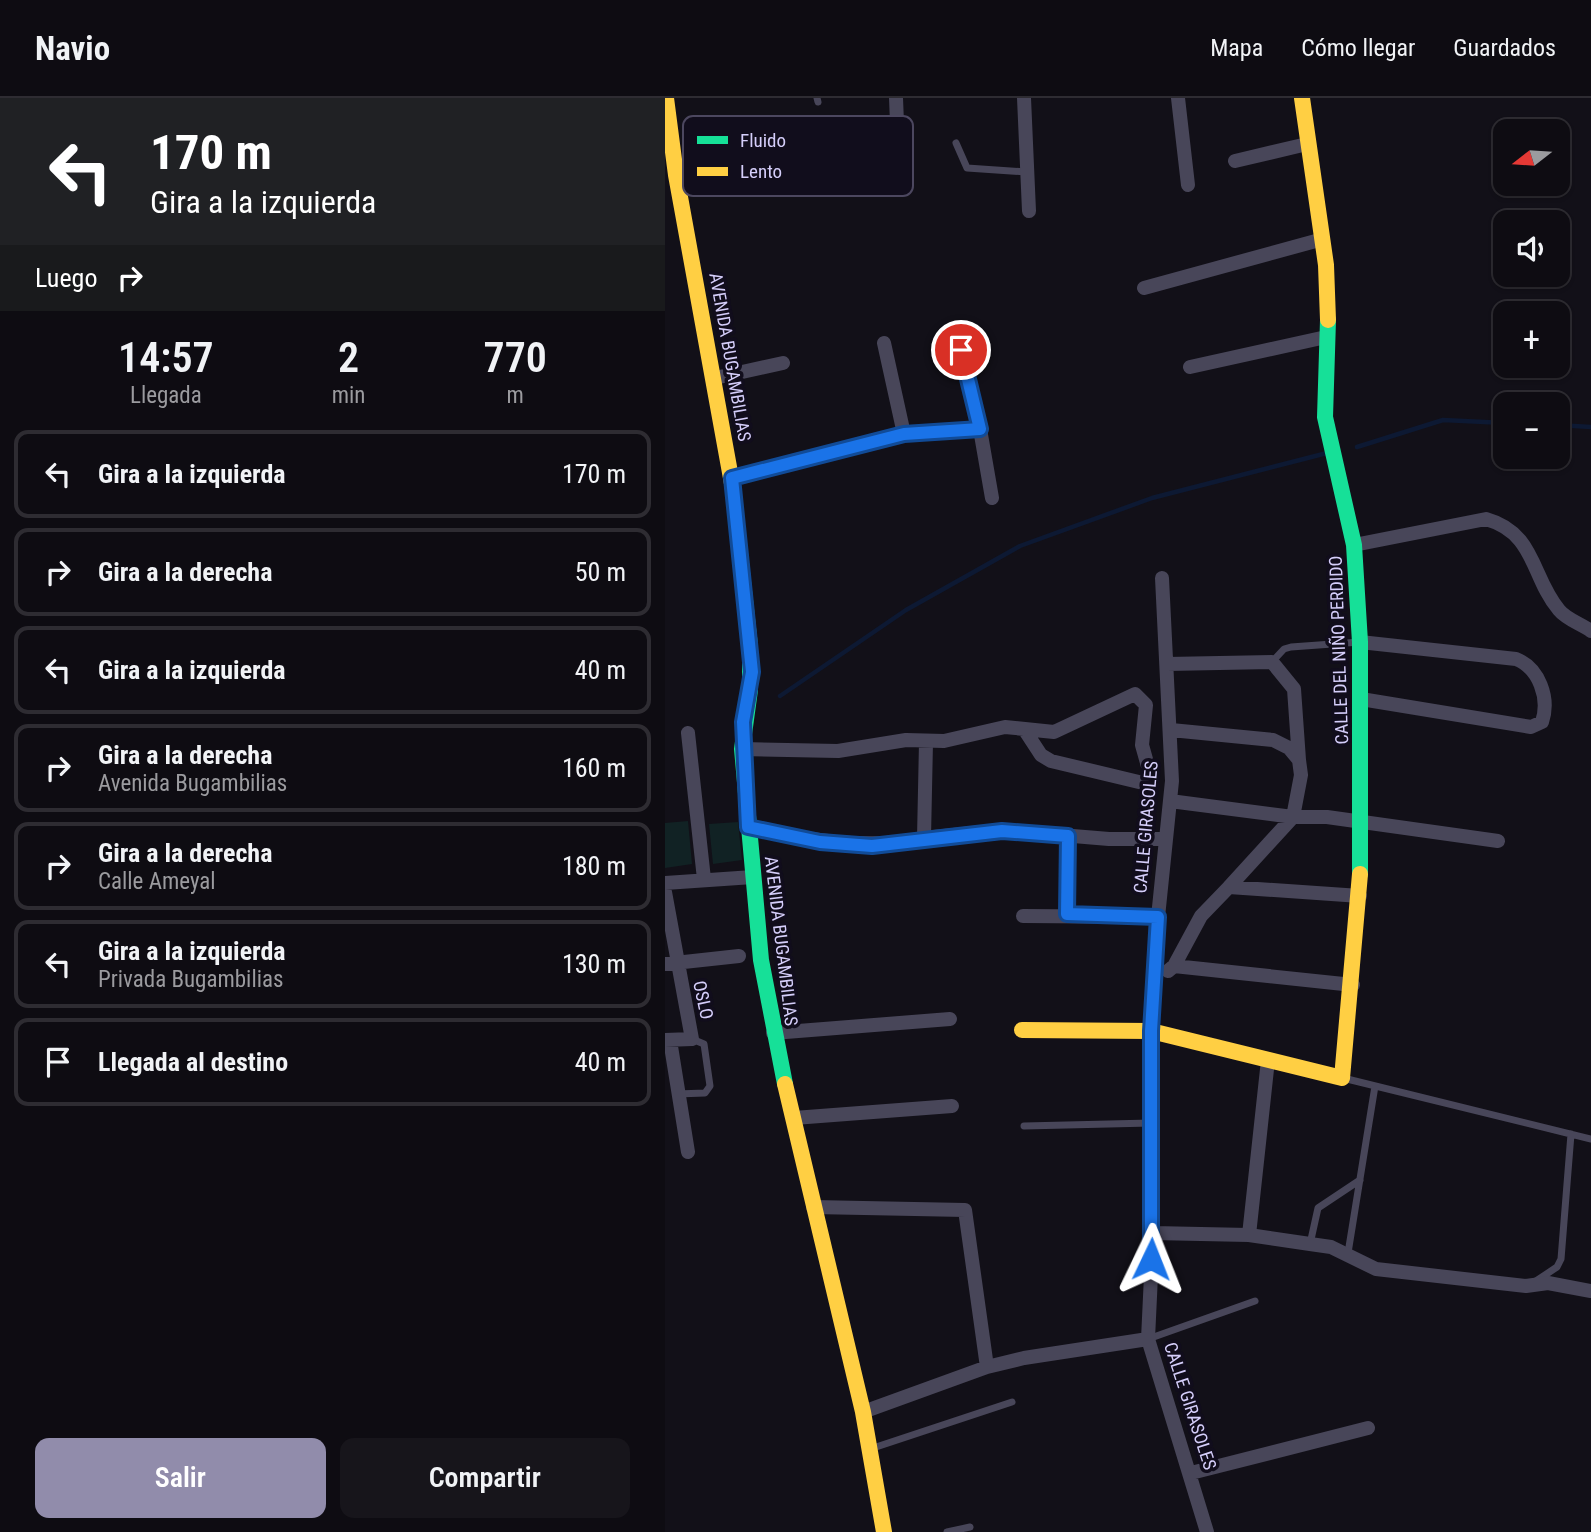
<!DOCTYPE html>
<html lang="es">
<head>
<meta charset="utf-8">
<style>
  body { margin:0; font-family:"Roboto Condensed",sans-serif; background:#17151b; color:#f1f3f6; height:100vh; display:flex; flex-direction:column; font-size:26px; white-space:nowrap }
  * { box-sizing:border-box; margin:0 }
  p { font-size:23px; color:#9b9b9f }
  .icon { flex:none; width:38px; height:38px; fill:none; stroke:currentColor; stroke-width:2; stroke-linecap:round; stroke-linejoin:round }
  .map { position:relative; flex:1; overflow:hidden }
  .panel { display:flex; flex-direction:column; background:#0e0c12; width:665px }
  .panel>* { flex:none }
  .hud { background:#202124; color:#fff; overflow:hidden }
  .needle { width:46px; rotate:253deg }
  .tools { position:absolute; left:828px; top:21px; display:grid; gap:14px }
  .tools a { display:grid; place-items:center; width:77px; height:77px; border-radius:14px; background:#0e0c12; box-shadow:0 2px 5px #0004,0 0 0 2px #2e2c32; font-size:35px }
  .pin { position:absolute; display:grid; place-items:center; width:60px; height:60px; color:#fff; margin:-30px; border:4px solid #fff; border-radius:50%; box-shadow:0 2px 7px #0007 }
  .me { position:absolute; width:77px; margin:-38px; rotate:2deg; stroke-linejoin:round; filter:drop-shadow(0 0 5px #0008) }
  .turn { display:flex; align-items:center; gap:24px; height:147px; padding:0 35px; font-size:32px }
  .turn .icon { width:91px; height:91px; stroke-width:2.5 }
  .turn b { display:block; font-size:49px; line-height:60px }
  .then { display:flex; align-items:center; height:66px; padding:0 35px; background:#0003; gap:14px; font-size:26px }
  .eta { display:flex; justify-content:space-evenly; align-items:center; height:119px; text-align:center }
  .eta b { font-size:42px; font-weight:600; line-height:49px }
  .action { display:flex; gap:14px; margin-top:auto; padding:14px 35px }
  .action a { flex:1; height:80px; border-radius:14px; background:#918cab; color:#fff; font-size:28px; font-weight:600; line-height:80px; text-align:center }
  .action a+a { background:#17151b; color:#f1f3f6 }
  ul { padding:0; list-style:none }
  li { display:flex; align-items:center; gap:21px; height:88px; margin:0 14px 10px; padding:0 21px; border:4px solid #2e2c32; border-radius:14px }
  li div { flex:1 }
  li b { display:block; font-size:26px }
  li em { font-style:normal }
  header { display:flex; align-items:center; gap:42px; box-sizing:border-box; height:98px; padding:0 35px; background:#0e0c12; border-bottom:2px solid #2e2c32 }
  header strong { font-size:33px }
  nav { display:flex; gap:38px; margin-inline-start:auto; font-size:24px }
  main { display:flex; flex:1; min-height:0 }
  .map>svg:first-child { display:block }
</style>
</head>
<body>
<header>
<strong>Navio</strong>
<nav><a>Mapa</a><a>Cómo llegar</a><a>Guardados</a></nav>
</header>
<main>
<section class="panel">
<div class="hud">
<div class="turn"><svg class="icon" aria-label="left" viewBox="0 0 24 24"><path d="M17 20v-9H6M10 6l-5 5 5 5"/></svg><div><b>170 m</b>Gira a la izquierda</div></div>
<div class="then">Luego<svg class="icon" aria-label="right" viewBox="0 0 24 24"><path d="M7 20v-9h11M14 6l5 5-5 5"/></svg></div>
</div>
<div class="eta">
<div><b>14:57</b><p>Llegada</p></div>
<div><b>2</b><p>min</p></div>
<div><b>770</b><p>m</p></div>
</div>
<ul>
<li><svg class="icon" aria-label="left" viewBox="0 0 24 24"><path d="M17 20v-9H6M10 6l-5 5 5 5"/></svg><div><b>Gira a la izquierda</b></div><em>170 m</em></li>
<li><svg class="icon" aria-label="right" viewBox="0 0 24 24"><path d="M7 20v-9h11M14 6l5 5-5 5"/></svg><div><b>Gira a la derecha</b></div><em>50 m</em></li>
<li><svg class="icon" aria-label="left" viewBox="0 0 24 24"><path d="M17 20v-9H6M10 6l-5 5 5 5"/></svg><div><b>Gira a la izquierda</b></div><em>40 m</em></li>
<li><svg class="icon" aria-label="right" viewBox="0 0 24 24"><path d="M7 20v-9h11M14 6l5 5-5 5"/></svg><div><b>Gira a la derecha</b><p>Avenida Bugambilias</p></div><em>160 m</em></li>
<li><svg class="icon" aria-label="right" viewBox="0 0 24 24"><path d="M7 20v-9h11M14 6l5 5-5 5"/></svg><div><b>Gira a la derecha</b><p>Calle Ameyal</p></div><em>180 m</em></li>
<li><svg class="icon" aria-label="left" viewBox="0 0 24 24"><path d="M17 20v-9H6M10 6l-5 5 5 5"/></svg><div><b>Gira a la izquierda</b><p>Privada Bugambilias</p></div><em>130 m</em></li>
<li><svg class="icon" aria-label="arrive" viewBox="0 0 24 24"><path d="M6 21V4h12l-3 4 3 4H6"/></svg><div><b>Llegada al destino</b></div><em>40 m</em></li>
</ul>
<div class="action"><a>Salir</a><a>Compartir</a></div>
</section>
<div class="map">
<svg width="926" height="1434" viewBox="0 0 926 1434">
  <rect width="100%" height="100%" fill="#121018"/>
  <path fill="#112224" d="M23,723L27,766L0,770V725Z
    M73,724L77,762L48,766L44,726Z"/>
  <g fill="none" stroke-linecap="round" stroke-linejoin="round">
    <path stroke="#0d1933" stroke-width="4.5" d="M892,327L926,329
      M692,349L778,322L840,325
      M115,598L241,512L355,448L487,400L662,355"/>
    <path stroke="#484659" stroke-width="7" d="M152,0L153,4
      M291,45L302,70L362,74
      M296,252L315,331
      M607,564L619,551L626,549L695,544
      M402,816L403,738
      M678,980L926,1041
      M12,996L40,995L45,988L39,946L27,941
      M359,1028L486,1025
      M645,1146L653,1110L695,1082
      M683,1155L710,988
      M871,1183L892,1169L896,1161L906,1036
      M483,1241L590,1203
      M205,1351L347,1304
      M282,1434L305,1429"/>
    <path stroke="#484659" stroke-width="14" d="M231,0L234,74
      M359,0L364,113
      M513,0L523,87
      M570,63L642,46
      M11,77L99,63L171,57
      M479,190L658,141
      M219,245L239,336
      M525,269L661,239
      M50,280L118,265
      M67,380L239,336L315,331L327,400
      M689,447L821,421C871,435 866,479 894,512C901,521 916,526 926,533
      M497,480L507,683L493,819L486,933L488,1135L483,1241L542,1434
      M695,544L851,561C874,570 885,600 877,624L866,629L696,601
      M502,566L607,564L629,591L634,662
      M506,632L608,642L624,650L634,662L636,677L628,719L564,789
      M23,635L39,781
      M77,651L173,653L241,642L279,643L340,629L389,634L470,596L481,607L477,647L484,672L482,681L478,685L386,663L376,657L359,631
      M505,703L628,719H662L833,743
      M83,729C143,742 198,752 259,740L261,644
      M259,740L337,732L444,741H499
      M0,785L88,779
      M0,794L27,941L0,942
      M358,818L493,819
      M0,866L74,858
      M509,868L536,818L564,789L695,798
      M503,873L509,868L688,887
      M108,935L285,921
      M5,942L23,1054
      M129,1020L287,1008
      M148,1109L300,1112L322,1269
      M488,1135L584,1137L645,1146L666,1149L711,1171L861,1188L883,1185L926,1193
      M584,1137L603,962
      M198,1314L322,1269L359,1260L483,1241
      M526,1375L703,1330"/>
    <path stroke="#16e098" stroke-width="16" d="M663,222L660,319L689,447L695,544V776
      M68,391L85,548V592L77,651L96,862L120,986"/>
    <path stroke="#ffcf43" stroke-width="16" d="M1,0L11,77L68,391
      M637,0L661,167L663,222
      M357,932L486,933L677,980L695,776
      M120,986L198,1314L219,1434"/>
  </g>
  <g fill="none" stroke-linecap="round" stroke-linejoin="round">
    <defs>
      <path id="route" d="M296,252L315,331L239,336L67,380L87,574L78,624L83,729L155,744L207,748L337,733L403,738L402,816L493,819L486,933V1161"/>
    </defs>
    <use href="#route" stroke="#114b97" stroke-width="18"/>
    <use href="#route" stroke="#1a73e8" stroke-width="12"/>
  </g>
  <g text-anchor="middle" stroke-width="7" stroke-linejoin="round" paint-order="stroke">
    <g font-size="18" fill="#d5cefa" stroke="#110d1c">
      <text transform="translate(65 259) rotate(80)" y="6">AVENIDA BUGAMBILIAS</text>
      <text transform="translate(674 552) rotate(-92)" y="6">CALLE DEL NIÑO PERDIDO</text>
      <text transform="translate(481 729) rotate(-85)" y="6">CALLE GIRASOLES</text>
      <text transform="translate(116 843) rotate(83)" y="6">AVENIDA BUGAMBILIAS</text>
      <text transform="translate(38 902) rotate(78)" y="6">OSLO</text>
      <text transform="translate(525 1308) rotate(72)" y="6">CALLE GIRASOLES</text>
    </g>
  </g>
  <rect x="18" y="18" width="230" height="80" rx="10" fill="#110d1c" stroke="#4c475f" stroke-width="2"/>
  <rect x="32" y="38" width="31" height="8" fill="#16e098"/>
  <rect x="32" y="69" width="31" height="9" fill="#ffcf43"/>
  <g font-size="19" fill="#d5cefa">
    <text x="75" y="49">Fluido</text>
    <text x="75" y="80">Lento</text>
  </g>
</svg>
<div class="tools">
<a><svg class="needle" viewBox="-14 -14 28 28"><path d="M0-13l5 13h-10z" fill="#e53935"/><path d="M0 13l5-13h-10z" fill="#9b9b9f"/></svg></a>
<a><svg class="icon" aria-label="sound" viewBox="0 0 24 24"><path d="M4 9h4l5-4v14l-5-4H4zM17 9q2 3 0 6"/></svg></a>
<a>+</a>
<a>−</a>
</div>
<div class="pin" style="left:296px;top:252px;background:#d93025"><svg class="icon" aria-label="arrive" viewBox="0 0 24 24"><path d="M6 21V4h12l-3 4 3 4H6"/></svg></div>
<svg class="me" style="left:486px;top:1161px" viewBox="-20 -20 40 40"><path d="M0-17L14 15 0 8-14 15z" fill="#1a73e8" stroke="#fff" stroke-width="4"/></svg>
</div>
</main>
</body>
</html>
